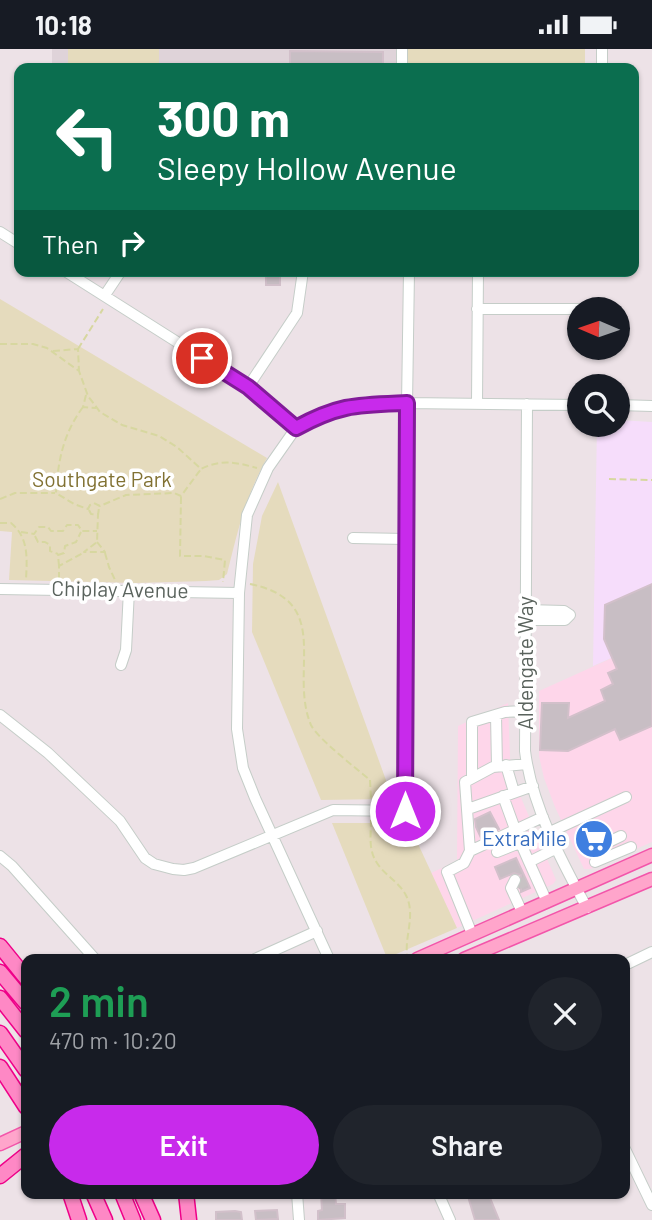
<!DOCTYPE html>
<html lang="en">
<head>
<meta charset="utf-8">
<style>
  body { margin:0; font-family:Barlow,sans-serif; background:#20242c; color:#f1f3f6; height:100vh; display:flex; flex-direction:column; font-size:26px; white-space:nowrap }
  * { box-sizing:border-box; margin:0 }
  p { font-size:23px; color:#9ea1a6 }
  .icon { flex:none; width:38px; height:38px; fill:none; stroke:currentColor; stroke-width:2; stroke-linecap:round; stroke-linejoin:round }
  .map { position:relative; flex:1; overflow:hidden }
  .panel { position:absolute; left:21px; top:905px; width:609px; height:245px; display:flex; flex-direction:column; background:#171b24; border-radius:14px; box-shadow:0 2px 5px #0004 }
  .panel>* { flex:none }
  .guide { position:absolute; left:14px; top:14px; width:625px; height:214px; border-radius:14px; box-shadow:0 2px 5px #0004; background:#0b6e4f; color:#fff; overflow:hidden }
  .needle { width:46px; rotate:272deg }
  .controls { position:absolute; left:567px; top:248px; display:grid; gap:14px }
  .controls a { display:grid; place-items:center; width:63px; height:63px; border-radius:50%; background:#171b24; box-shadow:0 2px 5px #0004; font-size:35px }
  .pin { position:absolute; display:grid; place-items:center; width:60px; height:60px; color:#fff; margin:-30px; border:4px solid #fff; border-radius:50%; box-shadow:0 2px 7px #0007 }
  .me { position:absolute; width:77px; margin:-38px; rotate:0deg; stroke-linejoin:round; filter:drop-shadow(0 0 5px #0008) }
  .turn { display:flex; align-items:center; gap:24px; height:147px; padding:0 28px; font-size:32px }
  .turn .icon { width:91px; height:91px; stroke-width:2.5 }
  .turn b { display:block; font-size:49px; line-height:60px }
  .then { display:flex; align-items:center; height:66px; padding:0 28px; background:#0003; gap:14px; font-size:26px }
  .round { display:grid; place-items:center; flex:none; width:74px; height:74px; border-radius:37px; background:#20242c }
  .overview { display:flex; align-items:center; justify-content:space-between; height:119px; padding:0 28px }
  h1 { font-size:42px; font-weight:600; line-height:52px; color:#1e9e55 }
  .primary-button { display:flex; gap:14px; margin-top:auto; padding:14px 28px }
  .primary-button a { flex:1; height:80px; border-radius:42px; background:#c82aeb; color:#fff; font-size:28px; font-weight:600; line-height:80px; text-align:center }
  .primary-button a+a { background:#20242c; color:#f1f3f6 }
  .status { display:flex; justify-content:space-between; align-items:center; height:49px; padding:0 35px; background:#171b24; direction:ltr }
  .status svg { height:19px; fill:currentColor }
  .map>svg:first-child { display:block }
</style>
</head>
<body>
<div class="status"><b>10:18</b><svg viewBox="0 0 49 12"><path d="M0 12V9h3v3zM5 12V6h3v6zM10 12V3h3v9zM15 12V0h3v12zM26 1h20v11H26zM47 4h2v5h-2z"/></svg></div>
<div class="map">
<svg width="652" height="1171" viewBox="0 0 652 1171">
  <rect width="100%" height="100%" fill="#ede2e7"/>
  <path fill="#fed6ea" d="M652,591V793L590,820H584L555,758L544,729L539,707V642Z
    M508,654L510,709L516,737L556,831L553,835L457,879L431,824L457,812L458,677Z"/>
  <path fill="#dfd3d9" d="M52,0H397V19H52Z"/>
  <path fill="#f6ddfb" d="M618,371L652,373V591L593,617L597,376H618Z"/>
  <path fill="#e5dbbd" d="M68,0H159V19H68Z
    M408,0H585V19H408Z
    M0,250L267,409C245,449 238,481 227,525L219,531L206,532L136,534L9,531L12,483L0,482Z
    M278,433L391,745L386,750L321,751L252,583L253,515L262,467Z
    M332,774H380L399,785L413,784L457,879L387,909Z"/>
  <path fill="#c8bec4" stroke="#d2c0ca" stroke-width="2" d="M290,2L383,3V19H290Z
    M266,222H280V236H266Z
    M652,535V677L620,691L615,680L568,702L540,701L542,654H569L568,669L605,652L601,641L613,635L608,624L617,620L604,590L605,556Z
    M490,763L499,780L481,789L476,778L475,770Z
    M516,809L530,839L521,843V826L514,824L500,830L495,818Z
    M321,1144H335L336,1155H345V1169L318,1171V1162L322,1161Z
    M467,1144H488L499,1171H475Z
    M277,1161L278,1170L256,1171L255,1162Z
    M235,1162L241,1163L242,1171H216V1163Z"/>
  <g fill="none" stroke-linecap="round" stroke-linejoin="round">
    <path stroke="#c8c2c4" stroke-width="10" stroke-dasharray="10 5" stroke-linecap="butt" d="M517,836L526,832"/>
    <defs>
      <path id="minor" d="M402,19V0
        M602,19V0
        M0,183L19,195
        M65,222L248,338L296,379
        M105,246L121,222
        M477,260H583
        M248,338L297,264L303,222
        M477,354L478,222
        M527,355L525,702C532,757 561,811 587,859
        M618,356L652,357
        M353,489L405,490
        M0,540L239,544
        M526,571H565L570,566L564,562L526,561
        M121,616L126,601L129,541
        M0,666L48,704L120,772L145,809L154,815L173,820L184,821L194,819L333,761L406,762L405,490L409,222
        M496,666L497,717
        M506,716L514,743
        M472,728V673L505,663L525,662
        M503,747L515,780
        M468,760L533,737
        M550,783L626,748
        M470,802L543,768
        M590,802L621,787
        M497,803L517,795L522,797L529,813
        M0,807L12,817L95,910
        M595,813L631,798
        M515,831L511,839L522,863
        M547,853L529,813L557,799
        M472,885L447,823L464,814L470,802L465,733L493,718L527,715
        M255,910L317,882
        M329,910L255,749L243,719L237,680L239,544L247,466L268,419L296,379L323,364L349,356L406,354L579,356
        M625,916L652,903
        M625,1100L652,1156
        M297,1144L299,1171
        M438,1144L450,1171"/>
      <path id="major" d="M417,910L652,806
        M464,910L652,830
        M0,1095L26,1083"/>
      <path id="highway" d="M0,897L26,929
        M0,923L26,954
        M0,949L26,982
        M0,984L26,1021
        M0,1018L26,1058
        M0,1127L26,1106
        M70,1144L79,1171
        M93,1144L105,1171
        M122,1144L133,1171
        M141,1144L153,1171
        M186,1144L189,1171"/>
    </defs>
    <use href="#minor" stroke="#c5cdc8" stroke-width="12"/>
    <use href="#major" stroke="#f355aa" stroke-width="15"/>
    <use href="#highway" stroke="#ef0089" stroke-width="17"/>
    <path stroke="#d7d7a0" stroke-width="2" stroke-dasharray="7 3.5" stroke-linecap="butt" d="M0,295H33L47,299L79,322L88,347L100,363L122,376L159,387L177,398L201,420C221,410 235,413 257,419
      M78,300L103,260
      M53,302L78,300L79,322
      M86,346L83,358L96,359
      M83,358C63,385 58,412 56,444L74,455L88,460L90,456L94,454L100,457L126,446L174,444L181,447L201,420
      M609,430L652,431
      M181,448L180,507H203L225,511L223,533
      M0,450L15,444H55
      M89,461L91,465L98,466L99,459
      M0,474H11C29,489 27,509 26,531
      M21,483L34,485L39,478H48L51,482H63L67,476H78L82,482H97
      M35,487L38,493H45L50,496V502L58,505
      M97,493L105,503H84L97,493L98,466
      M105,504L109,518L115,531
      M59,517L58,506L64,504L65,497L76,493L81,483
      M59,530V517L83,504
      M250,535C335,552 288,622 311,676C317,689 357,720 370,731L371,751
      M371,771C371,785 368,801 377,814C386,828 402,834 408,851C414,870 405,887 407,906"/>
    <use href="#minor" stroke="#fff" stroke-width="10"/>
    <use href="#major" stroke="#ffa5cb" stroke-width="12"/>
    <use href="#highway" stroke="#fe88c5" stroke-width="14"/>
  </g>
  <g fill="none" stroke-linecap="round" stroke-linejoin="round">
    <defs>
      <path id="route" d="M202,309L248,338L296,379C340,355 357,356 407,354L405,762"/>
    </defs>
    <use href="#route" stroke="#821b99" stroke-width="18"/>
    <use href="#route" stroke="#c82aeb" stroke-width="12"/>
  </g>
  <defs>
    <symbol id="supermarket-disc" viewBox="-11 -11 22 22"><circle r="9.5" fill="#3f7fe0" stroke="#fff"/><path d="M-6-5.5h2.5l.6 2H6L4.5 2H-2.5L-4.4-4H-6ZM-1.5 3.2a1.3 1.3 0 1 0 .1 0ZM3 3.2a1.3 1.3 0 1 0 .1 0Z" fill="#fff"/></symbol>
  </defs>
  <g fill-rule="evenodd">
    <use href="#supermarket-disc" x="572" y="768" width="44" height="44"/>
  </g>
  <g text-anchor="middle" stroke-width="7" stroke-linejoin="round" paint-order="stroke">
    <g font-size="21" fill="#817132" stroke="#fff">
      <text x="102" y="438">Southgate Park</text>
    </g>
    <g font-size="21" fill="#5a635d" stroke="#fff">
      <text transform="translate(120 541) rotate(1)" y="7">Chiplay Avenue</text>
      <text transform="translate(526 614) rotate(-90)" y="7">Aldengate Way</text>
    </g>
    <g font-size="21" fill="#366cbe" stroke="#fff" text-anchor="end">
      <text x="567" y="797">ExtraMile</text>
    </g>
  </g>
</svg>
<div class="controls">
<a><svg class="needle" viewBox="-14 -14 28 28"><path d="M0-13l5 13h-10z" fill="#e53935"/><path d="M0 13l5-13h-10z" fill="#9ea1a6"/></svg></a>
<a><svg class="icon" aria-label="search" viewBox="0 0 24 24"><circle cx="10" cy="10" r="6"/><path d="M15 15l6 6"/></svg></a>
</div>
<div class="pin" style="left:202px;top:309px;background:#d93025"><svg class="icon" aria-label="arrive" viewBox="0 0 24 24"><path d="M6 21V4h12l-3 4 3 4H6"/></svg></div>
<svg class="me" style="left:405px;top:762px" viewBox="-20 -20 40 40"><circle r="17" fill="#c82aeb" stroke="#fff" stroke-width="3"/><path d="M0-11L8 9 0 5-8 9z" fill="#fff"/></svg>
<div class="guide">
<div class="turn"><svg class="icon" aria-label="left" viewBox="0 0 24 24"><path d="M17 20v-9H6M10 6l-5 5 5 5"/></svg><div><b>300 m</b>Sleepy Hollow Avenue</div></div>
<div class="then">Then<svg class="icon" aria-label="right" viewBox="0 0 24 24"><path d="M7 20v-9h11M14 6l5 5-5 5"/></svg></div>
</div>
<section class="panel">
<div class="overview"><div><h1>2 min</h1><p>470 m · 10:20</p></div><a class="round"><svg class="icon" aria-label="close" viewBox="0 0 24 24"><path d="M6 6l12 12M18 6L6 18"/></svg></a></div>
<div class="primary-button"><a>Exit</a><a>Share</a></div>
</section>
</div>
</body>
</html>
